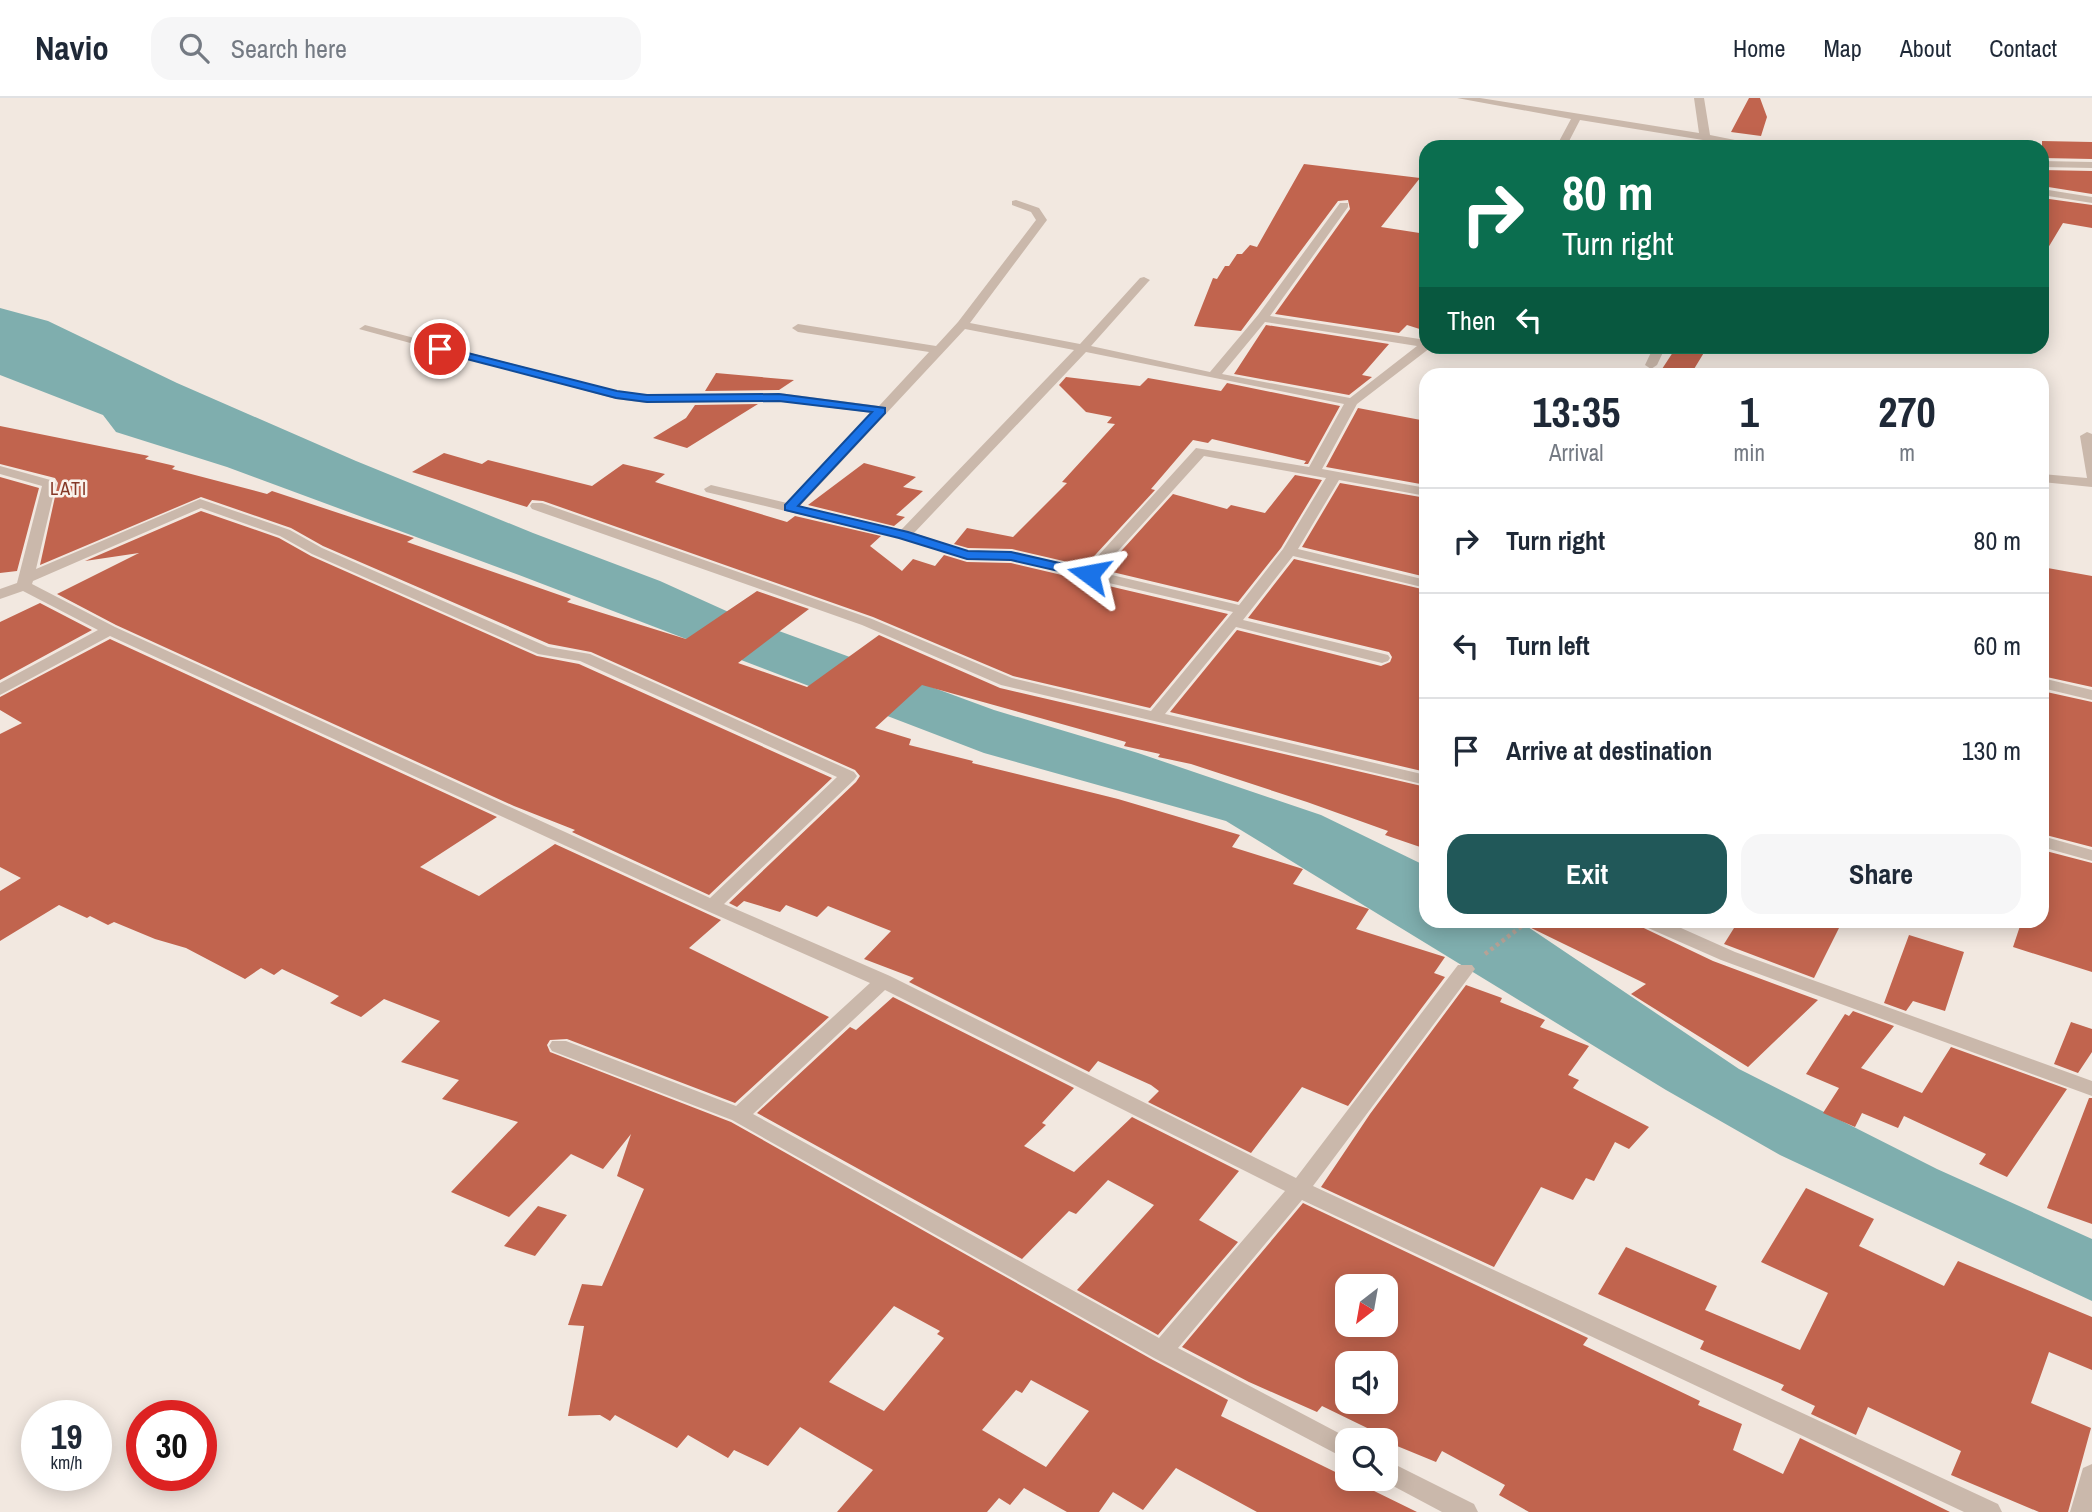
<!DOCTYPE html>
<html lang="en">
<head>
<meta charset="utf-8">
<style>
  body { margin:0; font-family:"Archivo Narrow",sans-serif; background:#f6f6f7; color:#1f2937; height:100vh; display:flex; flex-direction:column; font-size:26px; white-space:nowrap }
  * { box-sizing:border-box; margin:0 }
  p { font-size:23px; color:#747a83 }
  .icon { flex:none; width:38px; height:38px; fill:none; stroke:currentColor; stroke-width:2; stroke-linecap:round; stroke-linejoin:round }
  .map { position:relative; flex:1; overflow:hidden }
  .side { position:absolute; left:1419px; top:270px; width:630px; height:560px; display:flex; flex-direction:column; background:#fff; border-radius:21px; box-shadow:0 4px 18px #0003 }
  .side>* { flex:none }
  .top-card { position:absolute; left:1419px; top:42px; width:630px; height:214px; border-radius:21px; box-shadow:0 4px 18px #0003; background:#0b6e4f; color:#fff; overflow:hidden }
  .needle { width:46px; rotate:211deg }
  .tools { position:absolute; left:1335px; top:1176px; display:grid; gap:14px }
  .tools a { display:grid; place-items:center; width:63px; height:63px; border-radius:14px; background:#fff; box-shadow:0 4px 18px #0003; font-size:35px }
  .speed { position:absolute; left:21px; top:1302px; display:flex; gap:14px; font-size:35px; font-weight:700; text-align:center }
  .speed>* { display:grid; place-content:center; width:91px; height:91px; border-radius:50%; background:#fff; box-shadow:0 4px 18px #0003; line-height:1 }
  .speed small { font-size:18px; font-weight:400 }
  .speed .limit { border:10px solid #d22; background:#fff; color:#111 }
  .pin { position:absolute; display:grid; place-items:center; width:60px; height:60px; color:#fff; margin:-30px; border:4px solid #fff; border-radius:50%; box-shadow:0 2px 7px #0007 }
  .me { position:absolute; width:77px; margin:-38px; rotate:283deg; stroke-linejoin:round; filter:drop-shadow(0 0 5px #0008) }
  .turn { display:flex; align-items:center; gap:24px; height:147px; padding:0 28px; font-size:32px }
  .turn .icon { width:91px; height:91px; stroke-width:2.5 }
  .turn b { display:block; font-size:49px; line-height:60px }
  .then { display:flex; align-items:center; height:66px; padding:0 28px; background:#0003; gap:14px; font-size:26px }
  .eta { display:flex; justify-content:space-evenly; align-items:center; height:119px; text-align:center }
  .eta b { font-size:42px; font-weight:700; line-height:49px }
  .action { display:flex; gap:14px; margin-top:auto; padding:14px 28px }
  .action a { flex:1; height:80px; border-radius:21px; background:#215859; color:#fff; font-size:28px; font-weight:700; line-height:80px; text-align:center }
  .action a+a { background:#f6f6f7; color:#1f2937 }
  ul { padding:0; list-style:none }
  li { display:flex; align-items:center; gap:21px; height:105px; padding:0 28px; border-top:2px solid #e0e1e3 }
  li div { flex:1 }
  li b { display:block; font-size:26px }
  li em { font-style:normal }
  header { display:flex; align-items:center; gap:42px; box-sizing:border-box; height:98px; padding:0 35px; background:#fff; border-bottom:2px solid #e0e1e3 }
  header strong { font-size:33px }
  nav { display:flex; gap:38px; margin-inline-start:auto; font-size:24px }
  .search { width:490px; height:63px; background:#f6f6f7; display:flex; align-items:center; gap:18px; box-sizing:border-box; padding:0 24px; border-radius:21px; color:#747a83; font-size:26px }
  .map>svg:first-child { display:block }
</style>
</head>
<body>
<header>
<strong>Navio</strong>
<div class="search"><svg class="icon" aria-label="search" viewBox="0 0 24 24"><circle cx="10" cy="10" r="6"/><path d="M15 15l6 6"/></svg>Search here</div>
<nav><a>Home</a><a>Map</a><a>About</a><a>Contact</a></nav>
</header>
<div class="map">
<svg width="2092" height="1414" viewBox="0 0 2092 1414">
  <rect width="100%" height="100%" fill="#f2e8e0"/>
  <path fill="#7faeae" d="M0,210L48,223L177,285L356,363L533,435L660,483L733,516L994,612L1138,655L1321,717L1426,768V822L1519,823L1739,971L1937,1071L2092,1141V1203L1780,1057L1666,992L1226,723L984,655L519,477L227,369L116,334L103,317L0,277Z"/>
  <path fill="#c1644e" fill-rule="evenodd" d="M1749,0H1760L1767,19L1761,38L1731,34Z
    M2042,43L2092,44V61L2042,60Z
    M1304,66L1420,80L1381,129L1426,136V233L1407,227L1399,235L1275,216L1350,111L1348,102L1338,103L1241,233L1194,228L1213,180L1217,181L1225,168H1229L1237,156H1242L1250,147L1257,149Z
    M2042,72L2092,73V96L2042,88Z
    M2042,100L2092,107V130L2063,125L2042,160Z
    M1266,227L1389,246L1362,277L1372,279L1349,297L1234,276Z
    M1677,248H1708L1691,276L1662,271Z
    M716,275L794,282L779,292L705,293Z
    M1066,279L1140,288L1148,280L1221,293L1227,285L1340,308L1308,366H1304L1306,363L1212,341L1208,345L1193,342L1151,391L1155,392L1085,468L1012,451L968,450L954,446L967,430L1013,439L1067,385L1062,384L1115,326L1107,325L1112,319L1086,314L1059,287Z
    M758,306L687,350L653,340L686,320L695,307Z
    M1358,310L1426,323V387L1326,369Z
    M0,328L149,358L145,361L175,368L172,371L267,396L272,393L414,440L407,444L571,501L567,504L686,541L757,493L809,511L738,565L807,589L879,537L1000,590L1426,689V751L1385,737L1388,733L1307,704L1191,666L1158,659L1160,656L1124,648L1126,644L922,587L875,630L911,641L909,647L973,663L972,665L1118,701L1240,737L1232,749L1303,771L1293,786L1369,811L1356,831L1445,859L1434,875L1445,879L1348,1008L1302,989L1251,1055L1148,1004L1159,993L1151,987L1098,963L1089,974L909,884L914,880L864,861L891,833L828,808L817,819L786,807L780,814L744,803L737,809L729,805L856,684L860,678L855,672L591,554L549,546L323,448L291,430L201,399L40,467L58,385L55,380L0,366Z
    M444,355L482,366L488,362L592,388L623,366L665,376L655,384L787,424L795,418L881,438L870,448L902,473L913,461L935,468L944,457L967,464L1011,465L1228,516L1150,610L1013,578L873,519L543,403L532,402L527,409L412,374Z
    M864,365L916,379L903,389L923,393L896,417L905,419L894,428L808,407Z
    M1295,377L1322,382L1281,450L1238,504L1104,472L1173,396L1227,411L1231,407L1265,415Z
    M0,379L39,390L17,473L0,475Z
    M1340,385L1426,400V479L1302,449Z
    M201,413L279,440L311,458L537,558L579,566L832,680L709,797L572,734L575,732L514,708L116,527L57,496L139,455L85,463Z
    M1294,461L1426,492V674L1170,614L1237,532L1381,568L1390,564L1392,559L1389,554L1248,520Z
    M2042,469L2092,478V589L2042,578Z
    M40,505L92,532L0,582V524Z
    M110,541L497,719L420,769L479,798L555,746L721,822L689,850L829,919L735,1005L567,941L550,942L547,947L550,954L731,1024L1153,1262L1228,1302L1221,1318L1417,1414H1257L1176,1370L1143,1412L1113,1394L1099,1414H1067L1024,1390L1010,1407L999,1400L987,1414H837L873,1372L800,1329L768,1368L734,1352L728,1360L688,1337L677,1350L615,1317L610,1323L600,1317L568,1318L584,1228L568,1227L582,1186L602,1188L644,1091L617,1078L631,1036L603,1071L571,1056L509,1119L451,1094L518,1024L442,1001L459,982L401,964L440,923L384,901L361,919L330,905L339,898L282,871L274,877L261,870L245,881L186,850L155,841L114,824L108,827L90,818L87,820L59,807L0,843V793L21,780L0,769V636L22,625L0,612V599ZM894,1208L940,1233L937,1236L944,1240L884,1313L829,1284ZM1031,1282L1089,1313L1046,1369L982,1332L1016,1292L1022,1295Z
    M2042,593L2092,604V749L2042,736Z
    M2042,752L2092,765V874L2013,849L2022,822H2042Z
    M1515,822H1627L1713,863L1818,902L1748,969L1631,896L1646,886Z
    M1739,822H1843L1814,880L1724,846Z
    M1909,837L1964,854L1945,913L1913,903L1906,913L1884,905Z
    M1466,887L1502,900L1500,904L1545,922L1540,929L1589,948L1568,977L1579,982L1573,990L1649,1029L1629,1051L1615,1044L1594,1083L1586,1080L1573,1102L1541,1089L1494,1169L1321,1089L1370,1016Z
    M893,899L1074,990L1042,1025L1046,1027L1024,1048L1074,1074L1132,1019L1239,1073L1199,1122L1238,1144L1158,1237L1077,1192L1154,1107L1108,1082L1076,1116L1069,1113L1022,1161L757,1015L850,929L856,932Z
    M1853,913L1894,928L1861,970L1922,995L1951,949L2067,991L2007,1079L1979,1066L1986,1056L1904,1018L1898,1030L1862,1015L1855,1029L1823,1015L1839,990L1806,976L1845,916L1849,918Z
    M2071,924L2092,931V954L2078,975L2054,966Z
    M2089,1000H2092V1126L2047,1110Z
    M1806,1090L1874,1121L1859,1148L1944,1188L1958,1163L2092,1219V1272L2049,1254L2031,1305L2091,1330L2068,1414H2039L1951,1377L1961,1353L1868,1309L1856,1337L1811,1316L1815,1308L1781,1292L1784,1287L1700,1251L1704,1243L1598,1196L1626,1149L1717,1188L1705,1212L1800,1252L1828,1195L1761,1164Z
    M1303,1105L1588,1240L1583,1247L1700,1303L1698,1307L1742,1326L1733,1352L1783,1376L1800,1340L1950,1414H1529L1499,1397L1505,1387L1442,1353L1436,1364L1397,1348L1398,1345L1322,1308L1317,1314L1249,1284L1182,1249ZM1348,1188H1386V1227H1348ZM1348,1265H1386V1304H1348Z
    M538,1108L567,1117L535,1158L504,1148Z"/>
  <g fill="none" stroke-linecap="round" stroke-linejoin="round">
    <path stroke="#b6a296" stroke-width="4.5" stroke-dasharray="3.5 3.5" stroke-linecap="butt" d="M1485,856L1530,822"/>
    <path fill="#cab8ab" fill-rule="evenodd" d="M1457,0H1480L1699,35L1694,0H1704L1710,37L1770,49H1746L1580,22L1566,49H1556L1571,21Z
      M2042,63L2092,64V70L2042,69Z
      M2042,91L2092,99V105L2042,97Z
      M1016,102L1039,110L1047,122L970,225L1080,246L1140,180L1144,179L1150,182L1148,184L1091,248L1210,274L1258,217L1340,105H1348V109L1270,218L1426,242V248L1430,250L1357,306L1322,371L1426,390V398L1339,382L1298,451L1426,482V490L1293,458L1243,522L1388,557L1390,560L1388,563L1382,565L1236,529L1165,616L1426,677V687L1001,587L862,527L532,411L530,408L532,405H542L872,521L1012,580L1151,613L1233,514L1011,462L967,461L899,440L706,394L704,391L711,387L787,405L872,315L779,303L647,305L616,301L359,231L365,227L616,293L647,297L779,295L879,308L929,254L798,234L792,230L798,226L936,248L958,224L1036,122L1031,114L1012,107V103ZM1265,224L1417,248L1350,300L1222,276ZM965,231L1074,252L901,432L800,408ZM1086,254L1344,306L1309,369L1196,350L1086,471L1011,454L968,453L914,435ZM1204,358L1326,380L1283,451L1239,507L1099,474Z
      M1654,248H1666L1657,267L1651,271L1645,267Z
      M2087,334L2092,336V389L2042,384V376L2087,380L2080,338Z
      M0,368L54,383L56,386L36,471L200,401L290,432L322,450L548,549L590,556L854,674L857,678L854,682L724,806L890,878L1296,1080L1458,867H1472L1475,871L1472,875L1313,1088L1998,1406L2002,1414H1964L1302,1102L1178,1250L1352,1342H1348V1362L1154,1260L732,1022L552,953L549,948L552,943H566L736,1008L870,885L705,812L110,538L0,597V585L98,532L23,493L0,501V491L17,485L42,388L0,376ZM201,410L280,438L312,456L538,556L580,563L837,679L710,800L115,529L32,486L33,483ZM885,892L1285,1093L1159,1240L753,1016Z
      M2042,580L2092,592V602L2042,590Z
      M2042,738L2092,752V763L2042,749Z
      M1637,822H1663L1735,854L2092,983V998L1721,862L1639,826Z
      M1386,1362L1474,1406L1478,1414H1442L1380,1381H1386Z
      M2092,1366V1414H2070L2083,1370Z"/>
  </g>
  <path fill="#1a73e8" stroke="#114b97" stroke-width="2" d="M440,248L617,293L647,297L779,296L885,310V315L798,408L908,434L968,453L1011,454L1094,473L1096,476L1089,480L1011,462L967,461L899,440L785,412V407L872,314L779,303L647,304L616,300L436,253L434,251Z"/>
  <g text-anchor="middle" stroke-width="5" stroke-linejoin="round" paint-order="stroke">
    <g font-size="18" letter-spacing="2" fill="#843826" stroke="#faf3ec">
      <text x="69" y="397">LATI</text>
    </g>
  </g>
</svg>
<div class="tools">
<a><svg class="needle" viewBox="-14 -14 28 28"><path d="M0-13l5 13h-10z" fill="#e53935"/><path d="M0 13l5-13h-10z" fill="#747a83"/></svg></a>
<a><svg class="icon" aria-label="sound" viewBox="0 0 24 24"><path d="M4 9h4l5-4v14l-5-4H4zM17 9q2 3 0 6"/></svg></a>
<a><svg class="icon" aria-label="search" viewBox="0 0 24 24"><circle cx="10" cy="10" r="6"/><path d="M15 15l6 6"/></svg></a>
</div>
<div class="speed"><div>19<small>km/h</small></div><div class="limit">30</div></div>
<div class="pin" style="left:440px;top:251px;background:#d93025"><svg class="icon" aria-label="arrive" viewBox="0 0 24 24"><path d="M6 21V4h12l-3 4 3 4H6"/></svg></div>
<svg class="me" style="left:1089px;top:476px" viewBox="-20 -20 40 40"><path d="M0-17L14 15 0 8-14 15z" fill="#1a73e8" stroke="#fff" stroke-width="4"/></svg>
<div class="top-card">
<div class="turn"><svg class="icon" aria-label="right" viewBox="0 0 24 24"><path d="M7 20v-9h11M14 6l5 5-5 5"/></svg><div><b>80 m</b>Turn right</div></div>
<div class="then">Then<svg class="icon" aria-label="left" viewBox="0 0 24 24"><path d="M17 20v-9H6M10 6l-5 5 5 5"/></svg></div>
</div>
<section class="side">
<div class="eta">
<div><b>13:35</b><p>Arrival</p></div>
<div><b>1</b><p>min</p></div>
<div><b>270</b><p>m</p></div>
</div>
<ul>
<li><svg class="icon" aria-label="right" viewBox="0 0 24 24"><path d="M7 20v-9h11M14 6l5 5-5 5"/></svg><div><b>Turn right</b></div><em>80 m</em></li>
<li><svg class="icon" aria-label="left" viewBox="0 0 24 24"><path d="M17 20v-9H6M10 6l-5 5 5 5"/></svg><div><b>Turn left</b></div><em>60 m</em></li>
<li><svg class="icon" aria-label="arrive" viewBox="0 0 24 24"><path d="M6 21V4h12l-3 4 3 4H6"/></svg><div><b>Arrive at destination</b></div><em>130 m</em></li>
</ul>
<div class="action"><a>Exit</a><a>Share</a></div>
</section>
</div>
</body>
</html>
